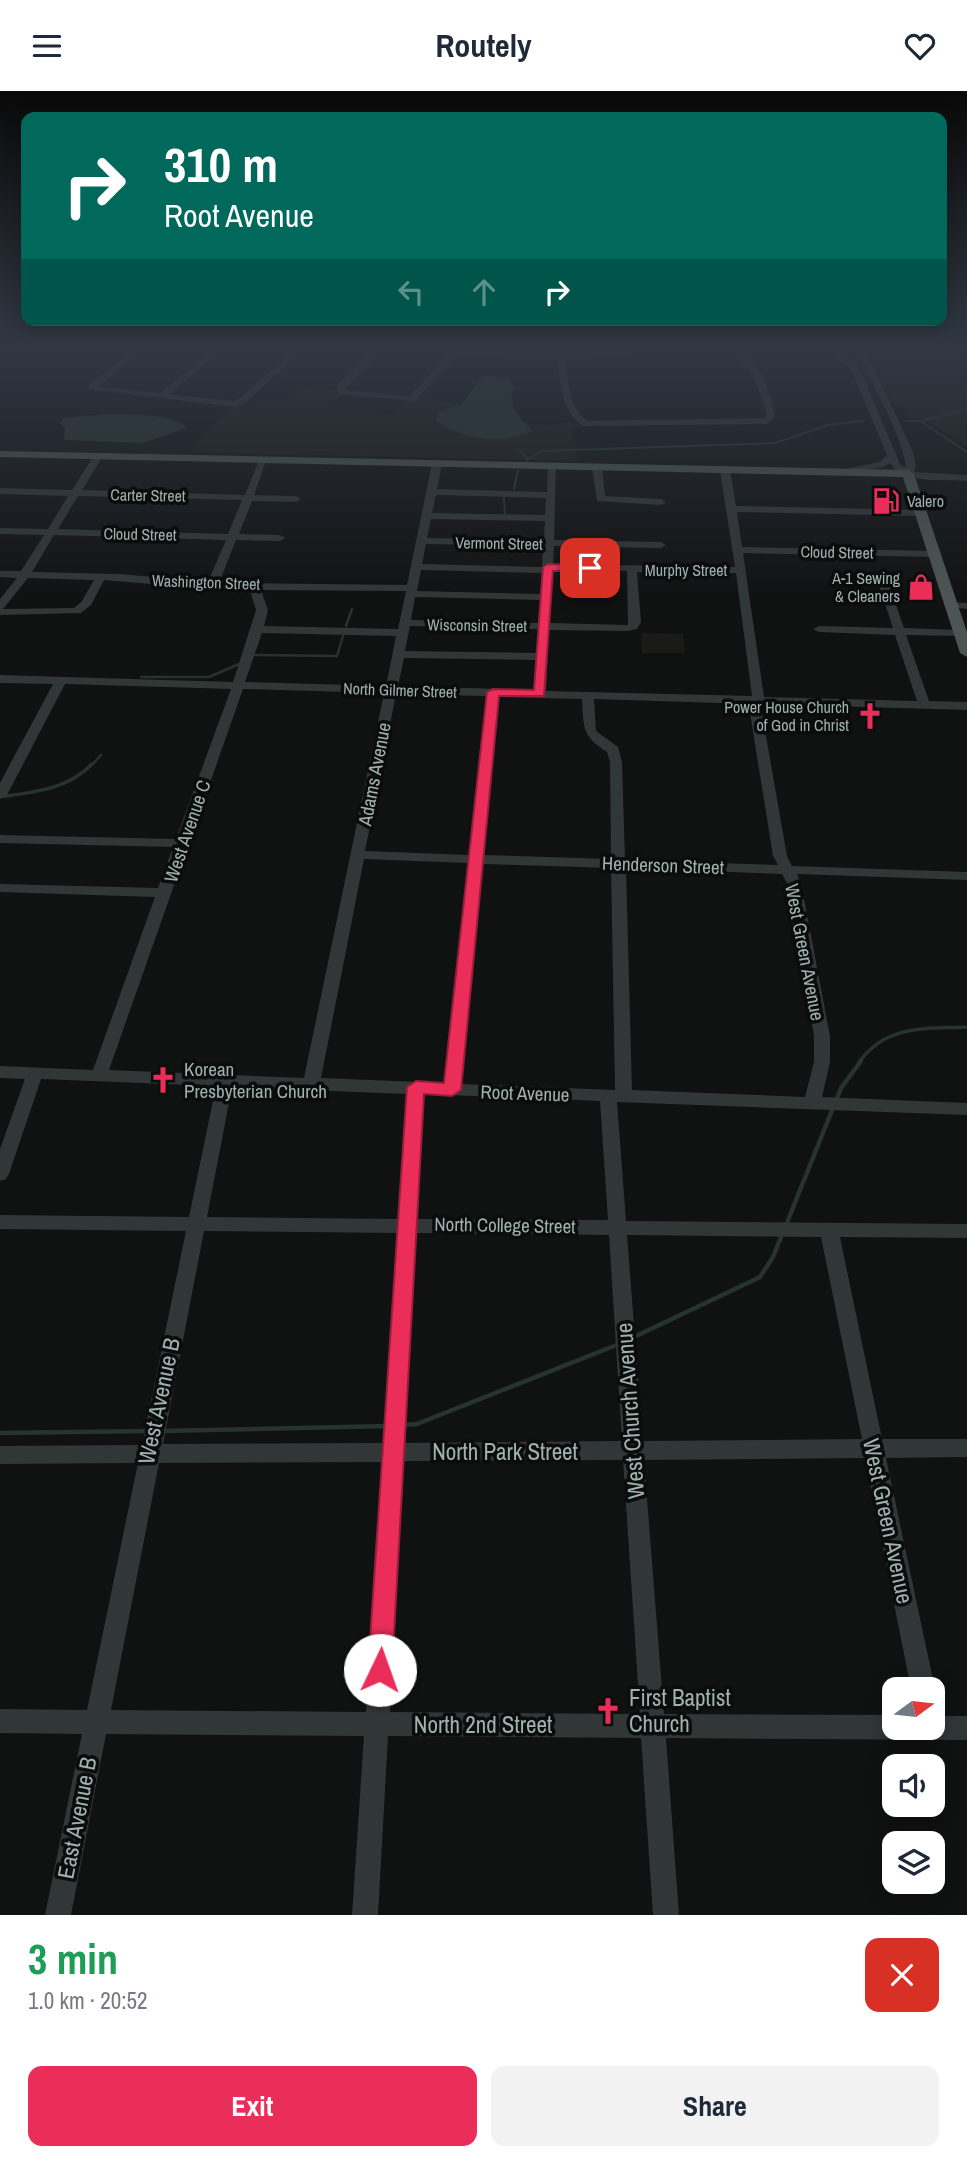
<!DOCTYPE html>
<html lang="en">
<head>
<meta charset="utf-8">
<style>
  body { margin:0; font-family:"Archivo Narrow",sans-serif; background:#f2f2f3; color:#1f2937; height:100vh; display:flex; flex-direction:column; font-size:26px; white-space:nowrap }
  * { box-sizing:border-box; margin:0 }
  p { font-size:23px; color:#747a83 }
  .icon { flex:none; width:38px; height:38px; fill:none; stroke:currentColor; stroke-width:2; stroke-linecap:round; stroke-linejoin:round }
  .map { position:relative; height:1824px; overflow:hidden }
  .details { display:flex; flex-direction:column; background:#fff; flex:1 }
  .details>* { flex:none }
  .top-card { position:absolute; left:21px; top:21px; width:926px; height:214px; border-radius:14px; box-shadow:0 4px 18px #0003; background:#00695c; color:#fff; overflow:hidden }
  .needle { width:46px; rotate:75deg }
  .controls { position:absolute; left:882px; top:1586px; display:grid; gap:14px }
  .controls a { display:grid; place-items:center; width:63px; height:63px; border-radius:14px; background:#fff; box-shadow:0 4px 18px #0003; font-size:35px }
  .pin { position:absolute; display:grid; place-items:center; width:60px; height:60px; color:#fff; margin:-30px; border-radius:14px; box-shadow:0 4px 10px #0006 }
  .me { position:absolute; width:77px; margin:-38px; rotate:3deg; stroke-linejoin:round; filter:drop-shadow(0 0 5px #0008) }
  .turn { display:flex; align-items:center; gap:24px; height:147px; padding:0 28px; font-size:32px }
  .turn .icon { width:91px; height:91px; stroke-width:2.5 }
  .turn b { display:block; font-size:49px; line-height:60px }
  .lanes { display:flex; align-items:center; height:66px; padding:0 28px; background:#0003; justify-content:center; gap:35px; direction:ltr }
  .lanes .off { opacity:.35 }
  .round { display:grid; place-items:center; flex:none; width:74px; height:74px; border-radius:14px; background:#f2f2f3 }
  .headline { display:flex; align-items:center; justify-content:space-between; height:119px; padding:0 28px }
  h1 { font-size:42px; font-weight:800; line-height:52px; color:#1e9e55 }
  .action { display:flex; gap:14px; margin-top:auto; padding:14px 28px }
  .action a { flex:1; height:80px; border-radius:14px; background:#eb2e59; color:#fff; font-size:28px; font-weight:800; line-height:80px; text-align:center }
  .action a+a { background:#f2f2f3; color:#1f2937 }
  header { display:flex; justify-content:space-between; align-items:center; height:91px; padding:0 28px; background:#fff; font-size:32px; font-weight:800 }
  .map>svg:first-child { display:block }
</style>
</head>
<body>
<header><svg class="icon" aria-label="menu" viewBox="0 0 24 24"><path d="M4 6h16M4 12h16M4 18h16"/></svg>Routely<svg class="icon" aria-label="heart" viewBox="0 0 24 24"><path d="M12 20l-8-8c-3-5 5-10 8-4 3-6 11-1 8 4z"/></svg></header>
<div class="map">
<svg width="967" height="1824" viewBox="0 0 967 1824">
  <rect width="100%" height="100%" fill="#101111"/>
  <path fill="#1a1b16" d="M967,262V355L924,327H910L905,316L894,315L873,266Z
    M300,295L334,299L342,304L329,318L391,324C394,321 398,315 402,312C425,296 506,329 533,334C549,337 566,327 581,334L572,338L578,370L190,361C227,319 225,309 284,312Z
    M641,542L683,543L685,562H642Z"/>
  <path fill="#27342e" d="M486,285L507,287L514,296C506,314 520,328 533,340C498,354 468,350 436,330L437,322L462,313L481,287Z
    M107,323C125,323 177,323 187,337L142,352L64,349L65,337L60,333L63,327Z"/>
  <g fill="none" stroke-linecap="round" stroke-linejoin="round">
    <path stroke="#27342e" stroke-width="2" d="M504,255L542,259L578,255
      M906,330H920L967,361
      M922,330L967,318
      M520,359L528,368
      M526,370L541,360L775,352L828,334L863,330
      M514,398L518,379
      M504,407L505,424"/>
    <path stroke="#27342e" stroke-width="2.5" d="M346,535L352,518
      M255,564L337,565L343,545
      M141,586H209L239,573
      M91,675L101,664"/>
    <path stroke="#27342e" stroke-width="3.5" d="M0,706C34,701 67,699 92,673
      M859,971C887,933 925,938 967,936"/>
    <path stroke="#27342e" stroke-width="4.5" d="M786,1134L841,997L861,970
      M632,1247L760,1186L773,1166L783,1141
      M404,1334L417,1333L619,1253
      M163,1340L389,1335
      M0,1342L148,1340"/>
    <path fill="#313636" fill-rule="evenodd" d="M139,255H148L98,296L160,302L218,255H227L169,303L233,310L239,308L292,261L258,255H307L245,312L234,316L89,298V294Z
      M377,255H386L344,299L410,305L449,263L399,255L536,263L674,255L636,263L564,268C569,289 568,318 588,330L764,327L767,325C759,292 750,277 725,255C756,255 770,300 775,325L767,333L583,335C560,320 562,292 556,268L457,264L415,310L338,303L336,295Z
      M826,255H835L860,279L900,373L906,377C905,351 867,279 852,255H860L874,277L913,361L916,375L914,381L967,384V390C944,388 904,394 890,372L883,376L841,383V379L880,371L887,364L852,280Z
      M98,362L103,365L82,399L245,404L259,369L267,367L254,404L296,405L301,408L296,411L252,410L239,443L280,444L285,447L280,450L236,449L219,492L407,494L432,373L437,370L442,373L437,398L547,401L548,375L556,373L554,449L661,451L666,454L661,457L554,455L553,473L735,476L720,379L725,376L730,379L736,415L921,419L926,422L921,425L737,421L742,456L936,460L941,463L936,466L743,462L764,606L917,610L895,544L819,541L813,538L819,535L893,537L876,485L877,483L886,485L904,537L961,539L967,542L961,545L906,544L929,610L967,611V619L763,613L762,622L787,765L792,775L967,781V789L797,783L801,792L830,945V971L822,1006L967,1012V1024L617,1011L626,1130L967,1133V1147L840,1146L882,1348H967V1366L886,1367L935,1598L933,1603V1598H911L865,1367L644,1369L664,1623L894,1624V1636H933V1625H967V1649L666,1647L679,1824H653L641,1647L388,1645L378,1824H352L364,1645L106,1643L71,1824H45L82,1643L0,1642V1618L87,1619L138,1372L0,1373V1355L142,1354L186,1140L0,1138V1124L189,1126L216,995L41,988L9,1083L6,1088L0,1090V1058L25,988L0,987V975L93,979L155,806L0,801V793L158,797L173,756L0,752V744L176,748L231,598L65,593L7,704L0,708V692L53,593L0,592V584L233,591L256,519L250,499L212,498L104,489L91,514L81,522L0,524V508L17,487L0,486V480H21L44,444L0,443V437L48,438L68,405L0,403V397L72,399L95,363ZM436,404L546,407L545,424L432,422ZM78,405L242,409L228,443L58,438ZM431,428L545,430L544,449L427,447ZM54,444L226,449L208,491L120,483L32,481ZM426,453L543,455L542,476L422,473ZM421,479L542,482L540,503L417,500ZM553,479L627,480L628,534L550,532ZM637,481L736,482L752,605L546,600L549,539L628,540L637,538L641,531ZM28,487L94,489L82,510L74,517L3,518ZM261,499L406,500L398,538L264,535L268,519ZM415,506L540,509L538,532L411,529ZM410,535L538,538L536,562L405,560ZM262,542L396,545L386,595L245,591ZM404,567L536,569L534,599L398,595ZM243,598L384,602L304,987L109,979ZM396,603L486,605L469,764L365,760ZM499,606L582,608C584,637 581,644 607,661L610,671L611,768L483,764ZM594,608L751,613L750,622L773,765L778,774L625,769L622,671L618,656L596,640ZM364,768L468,772L444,992L321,987ZM482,773L611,777L615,999L461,993ZM626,777L782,783L787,792L814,945V971L805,1006L632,999ZM232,996L407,1003L399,1128L207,1126ZM424,1003L600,1010L608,1129L417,1128ZM204,1140L398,1142L384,1352L163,1353ZM416,1142L609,1144L622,1350L405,1352ZM627,1144L821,1146L862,1348L643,1350ZM623,1369L640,1623L390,1621L404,1370ZM382,1371L366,1621L111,1619L159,1372Z
      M597,373L602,376L605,405L661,408L666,411L661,414L597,410L592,376Z
      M950,511L967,512V518L946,516L944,514Z"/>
    <path fill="#4d5554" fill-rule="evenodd" d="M0,360L908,379L914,383L967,541V566L960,562L903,386L0,366Z"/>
  </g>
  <linearGradient id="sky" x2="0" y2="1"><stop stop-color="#090909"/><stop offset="0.5" stop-color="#313843"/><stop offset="1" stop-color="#313843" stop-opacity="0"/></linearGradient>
  <rect width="967" height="511" fill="url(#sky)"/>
  <path fill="#eb2e59" stroke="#991e3a" stroke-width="2" d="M548,473L590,474L596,477L590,480H553L544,605H499L461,999L452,1005L424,1003L392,1579L388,1587L380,1591L371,1587L368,1579L407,996L416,990L444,992L487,601L493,598L534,599L543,476Z"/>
  <defs>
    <symbol id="fuel-bare" viewBox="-9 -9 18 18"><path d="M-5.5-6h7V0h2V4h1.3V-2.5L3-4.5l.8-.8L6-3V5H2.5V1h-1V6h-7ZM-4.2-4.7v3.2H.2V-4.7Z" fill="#eb2e59" stroke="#0b0c0c" stroke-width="2.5" paint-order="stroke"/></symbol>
    <symbol id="shop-bare" viewBox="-9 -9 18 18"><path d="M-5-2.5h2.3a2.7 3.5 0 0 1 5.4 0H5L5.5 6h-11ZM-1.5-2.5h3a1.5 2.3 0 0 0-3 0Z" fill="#eb2e59" stroke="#0b0c0c" stroke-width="2.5" paint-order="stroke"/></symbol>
    <symbol id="church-bare" viewBox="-9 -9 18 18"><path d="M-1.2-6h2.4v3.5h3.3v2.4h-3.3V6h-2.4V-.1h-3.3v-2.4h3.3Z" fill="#eb2e59" stroke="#0b0c0c" stroke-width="2.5" paint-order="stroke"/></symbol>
  </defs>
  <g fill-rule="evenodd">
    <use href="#fuel-bare" x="867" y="391" width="38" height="38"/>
    <use href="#shop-bare" x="902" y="477" width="38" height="38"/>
    <use href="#church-bare" x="851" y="606" width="38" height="38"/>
    <use href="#church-bare" x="144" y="970" width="38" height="38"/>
    <use href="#church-bare" x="589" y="1601" width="38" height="38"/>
  </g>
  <g text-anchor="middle" stroke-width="7" stroke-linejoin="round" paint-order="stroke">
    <g font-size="16" fill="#a1b1ae" stroke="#0b0c0c">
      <text transform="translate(148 404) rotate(1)" y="6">Carter Street</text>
      <text transform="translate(140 443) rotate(1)" y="6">Cloud Street</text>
      <text transform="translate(499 452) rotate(1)" y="6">Vermont Street</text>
      <text transform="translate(837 461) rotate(1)" y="6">Cloud Street</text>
      <text x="686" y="485">Murphy Street</text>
      <text transform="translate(206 491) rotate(2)" y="6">Washington Street</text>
      <text transform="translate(477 534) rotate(1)" y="6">Wisconsin Street</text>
      <text transform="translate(400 599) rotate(2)" y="6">North Gilmer Street</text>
    </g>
    <g font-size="16" fill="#a1b1ae" stroke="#0b0c0c" text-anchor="end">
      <text x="907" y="416" text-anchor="start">Valero</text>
      <text x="900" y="493">A-1 Sewing<tspan x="900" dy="18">&amp; Cleaners</tspan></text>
      <text x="849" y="622">Power House Church<tspan x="849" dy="18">of God in Christ</tspan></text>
    </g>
    <g font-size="19" fill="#a1b1ae" stroke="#0b0c0c">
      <text transform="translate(374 683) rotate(-79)" y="7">Adams Avenue</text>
      <text transform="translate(187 740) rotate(-71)" y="7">West Avenue C</text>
      <text transform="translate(663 774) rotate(2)" y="7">Henderson Street</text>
      <text transform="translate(805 861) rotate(79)" y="7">West Green Avenue</text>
      <text transform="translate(525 1002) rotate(2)" y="7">Root Avenue</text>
      <text transform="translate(505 1134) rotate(1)" y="7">North College Street</text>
    </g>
    <g font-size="19" fill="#a1b1ae" stroke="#0b0c0c" text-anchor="start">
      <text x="184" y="985">Korean<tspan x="184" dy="22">Presbyterian Church</tspan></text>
    </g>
    <g font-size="23" fill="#a1b1ae" stroke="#0b0c0c">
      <text transform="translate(159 1310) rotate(-78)" y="8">West Avenue B</text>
      <text transform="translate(630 1320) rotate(-94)" y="8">West Church Avenue</text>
      <text x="505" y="1369">North Park Street</text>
      <text transform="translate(888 1430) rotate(78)" y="8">West Green Avenue</text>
      <text x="483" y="1642">North 2nd Street</text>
      <text transform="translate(77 1727) rotate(-79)" y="8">East Avenue B</text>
    </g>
    <g font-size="23" fill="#a1b1ae" stroke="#0b0c0c" text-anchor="start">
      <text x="629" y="1615">First Baptist<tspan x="629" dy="26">Church</tspan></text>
    </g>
  </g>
</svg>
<div class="controls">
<a><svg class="needle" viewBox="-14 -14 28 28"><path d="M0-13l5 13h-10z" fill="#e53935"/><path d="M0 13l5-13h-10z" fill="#747a83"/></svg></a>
<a><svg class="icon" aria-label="sound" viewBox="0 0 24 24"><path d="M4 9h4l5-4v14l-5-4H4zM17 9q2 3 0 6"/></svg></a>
<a><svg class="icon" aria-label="layers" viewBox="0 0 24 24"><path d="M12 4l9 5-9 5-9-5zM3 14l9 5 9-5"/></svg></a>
</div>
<div class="pin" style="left:590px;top:477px;background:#d93025"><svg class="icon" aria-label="arrive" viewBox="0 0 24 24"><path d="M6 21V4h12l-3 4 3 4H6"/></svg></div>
<svg class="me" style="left:380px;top:1579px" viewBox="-20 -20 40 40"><circle r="19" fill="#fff"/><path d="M0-13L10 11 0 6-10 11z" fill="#eb2e59"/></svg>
<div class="top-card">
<div class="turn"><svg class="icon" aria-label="right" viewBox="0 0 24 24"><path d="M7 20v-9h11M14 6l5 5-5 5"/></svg><div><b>310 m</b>Root Avenue</div></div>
<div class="lanes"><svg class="icon off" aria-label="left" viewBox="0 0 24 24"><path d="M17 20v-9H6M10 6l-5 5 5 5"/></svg><svg class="icon off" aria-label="ahead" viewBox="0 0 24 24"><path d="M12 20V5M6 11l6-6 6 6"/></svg><svg class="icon" aria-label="right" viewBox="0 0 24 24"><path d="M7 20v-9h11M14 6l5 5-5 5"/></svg></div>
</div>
</div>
<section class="details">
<div class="headline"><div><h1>3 min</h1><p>1.0 km · 20:52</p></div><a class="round" style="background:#d93025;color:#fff"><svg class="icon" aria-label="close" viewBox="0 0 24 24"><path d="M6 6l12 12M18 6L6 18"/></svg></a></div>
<div class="action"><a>Exit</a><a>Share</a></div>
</section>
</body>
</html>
